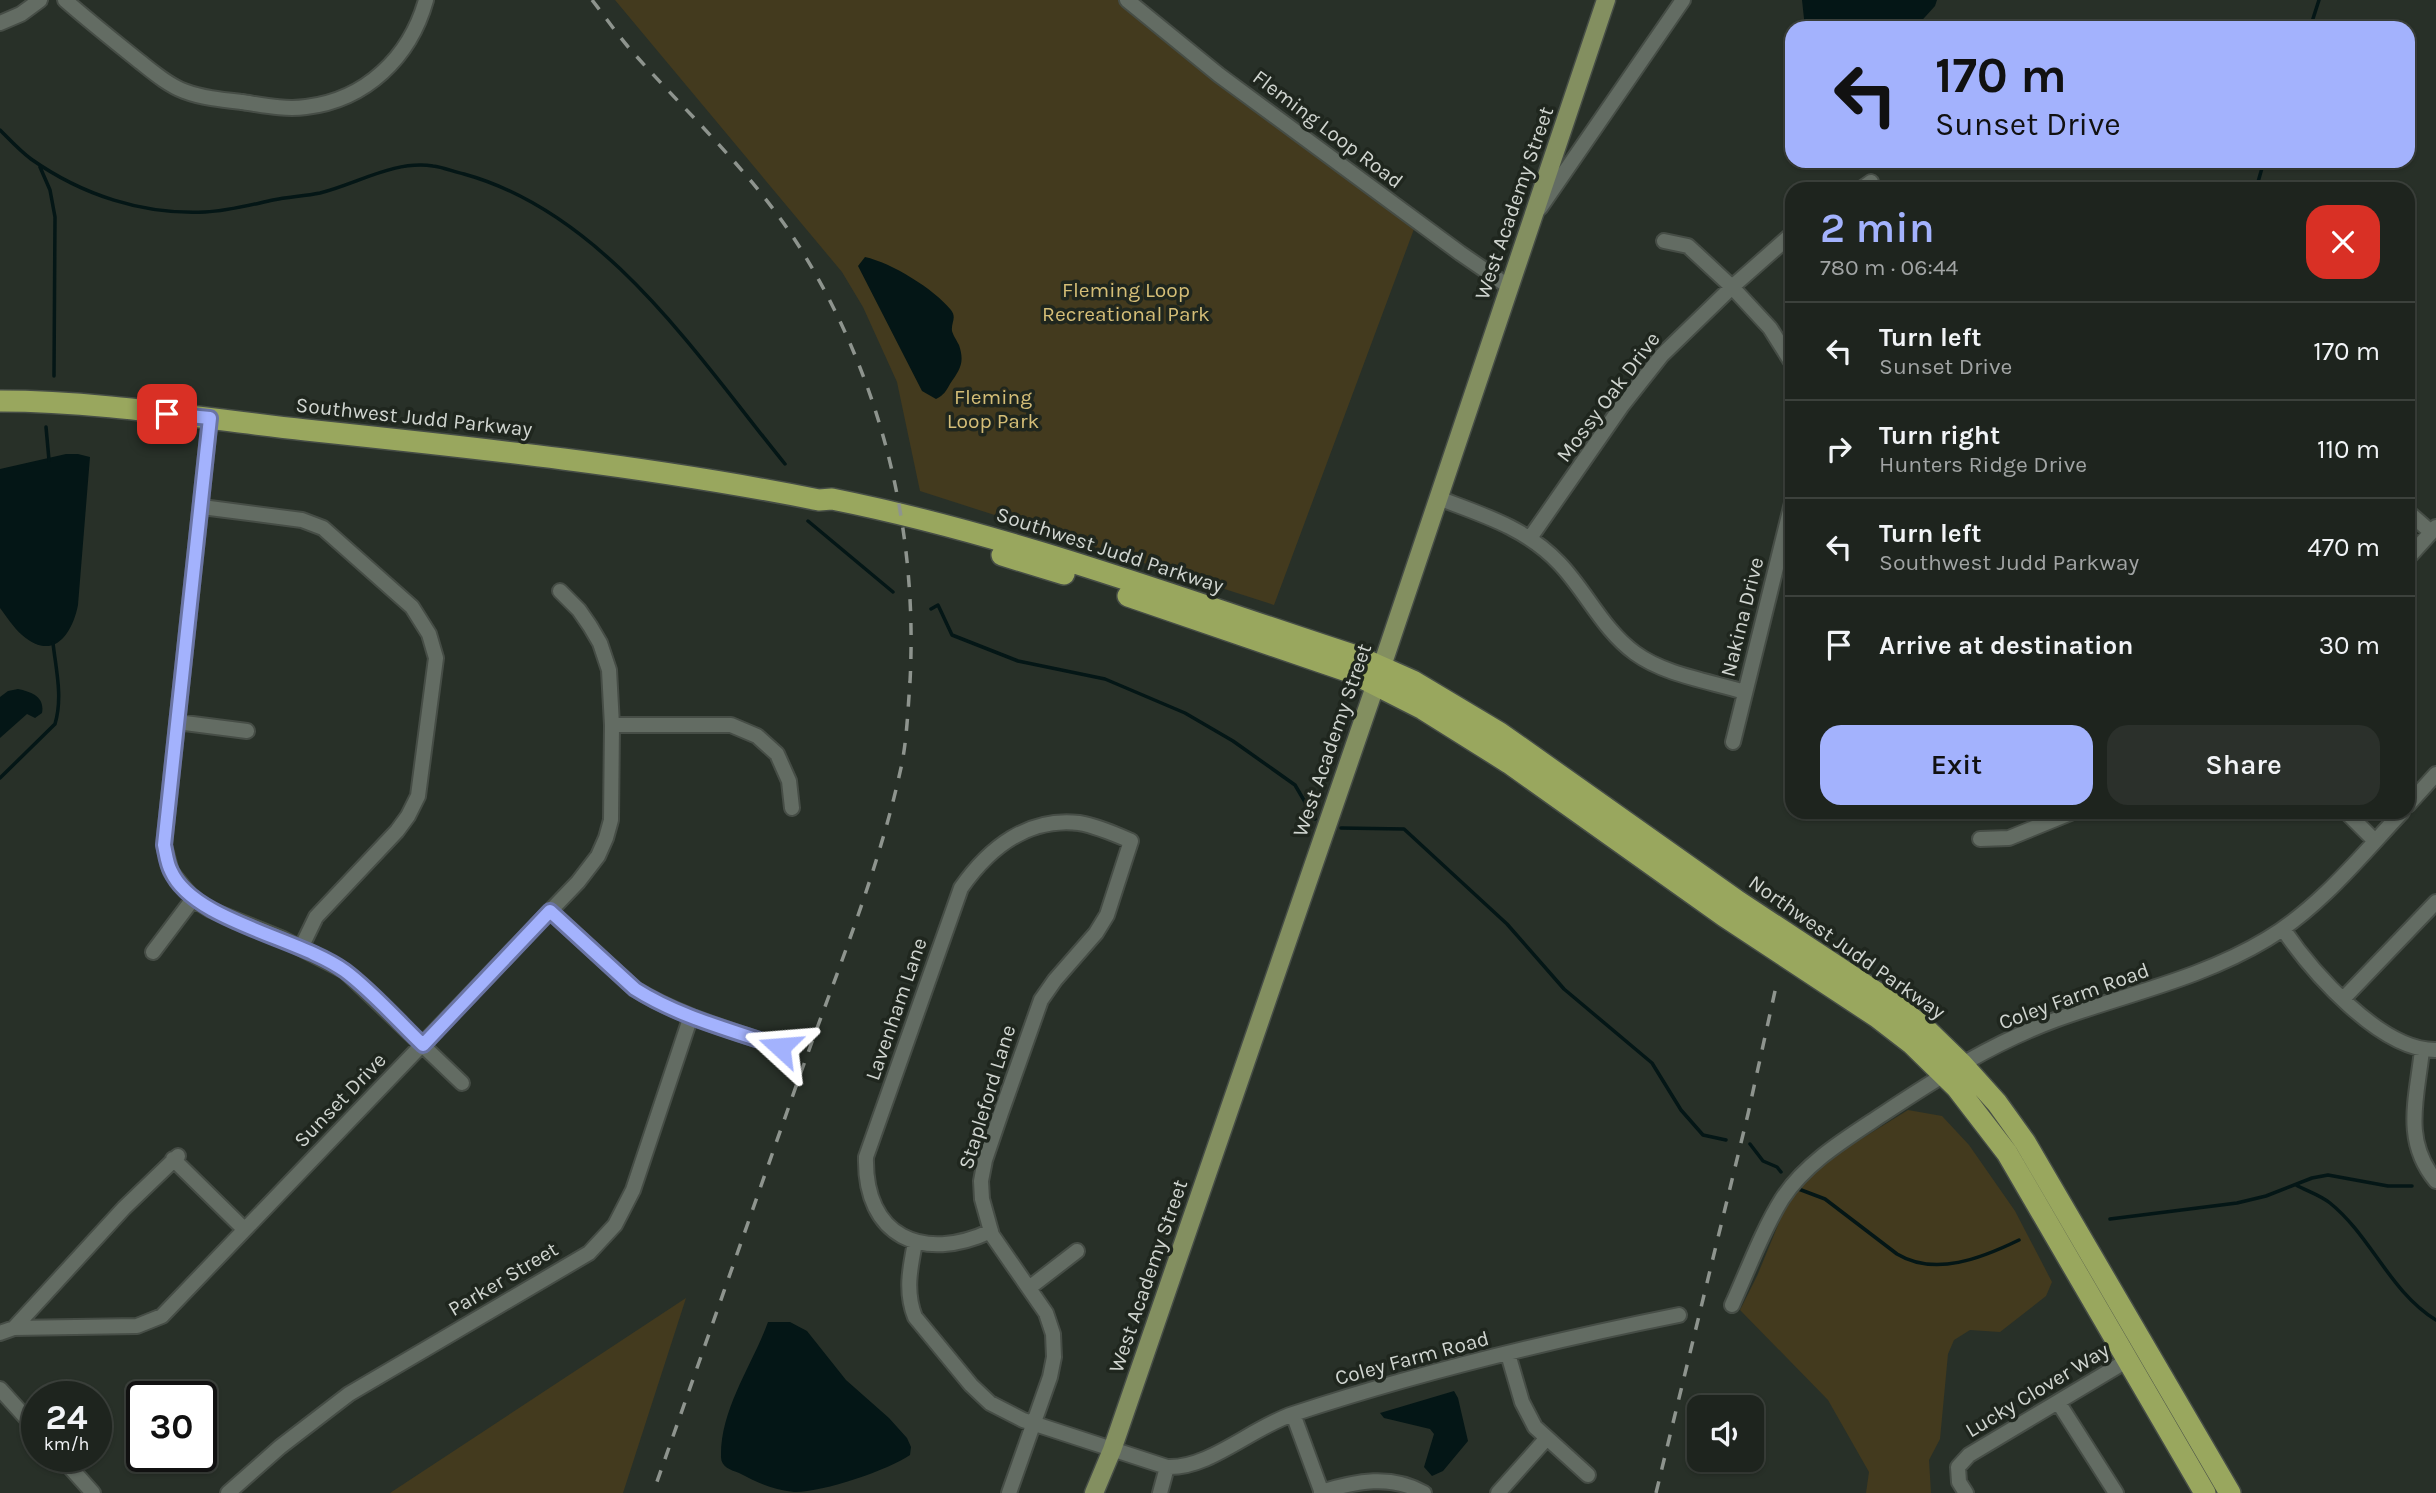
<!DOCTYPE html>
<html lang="en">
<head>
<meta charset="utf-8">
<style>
  body { margin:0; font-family:Karla,sans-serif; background:#2b302b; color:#f1f3f6; height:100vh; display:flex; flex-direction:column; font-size:26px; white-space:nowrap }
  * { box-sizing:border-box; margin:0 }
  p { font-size:23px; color:#a1a4a4 }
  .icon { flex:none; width:38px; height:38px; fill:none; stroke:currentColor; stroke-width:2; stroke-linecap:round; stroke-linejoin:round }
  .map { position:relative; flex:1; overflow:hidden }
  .details { position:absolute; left:1785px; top:182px; width:630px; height:637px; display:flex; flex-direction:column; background:#1e241e; border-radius:21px; box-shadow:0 2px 5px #0004,0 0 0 2px #3c413c }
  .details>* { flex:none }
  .top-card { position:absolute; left:1785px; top:21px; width:630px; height:147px; border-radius:21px; box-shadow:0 2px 5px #0004,0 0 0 2px #3c413c; background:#a3b2fd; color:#111; overflow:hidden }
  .fabs { position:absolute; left:1687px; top:1395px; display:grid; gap:14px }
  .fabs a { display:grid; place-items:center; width:77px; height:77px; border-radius:14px; background:#1e241e; box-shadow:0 2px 5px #0004,0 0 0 2px #3c413c; font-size:35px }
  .speed { position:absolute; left:21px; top:1381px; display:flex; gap:14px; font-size:35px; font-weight:700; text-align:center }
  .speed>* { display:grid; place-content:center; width:91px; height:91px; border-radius:50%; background:#1e241e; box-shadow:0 2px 5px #0004,0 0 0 2px #3c413c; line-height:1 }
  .speed small { font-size:18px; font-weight:400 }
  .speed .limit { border:4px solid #111; border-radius:10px; background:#fff; color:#111 }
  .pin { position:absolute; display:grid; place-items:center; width:60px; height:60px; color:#fff; margin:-30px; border-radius:14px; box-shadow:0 4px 10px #0006 }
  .me { position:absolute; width:77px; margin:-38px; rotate:289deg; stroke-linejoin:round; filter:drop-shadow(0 0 5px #0008) }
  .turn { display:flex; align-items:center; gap:24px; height:147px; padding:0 35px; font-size:32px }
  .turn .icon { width:91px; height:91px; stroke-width:2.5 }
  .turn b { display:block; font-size:49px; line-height:60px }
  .round { display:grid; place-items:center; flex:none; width:74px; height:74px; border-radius:21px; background:#2b302b }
  .headline { display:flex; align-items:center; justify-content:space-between; height:119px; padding:0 35px }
  h1 { font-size:42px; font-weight:600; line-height:52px; color:#a3b2fd }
  .button { display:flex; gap:14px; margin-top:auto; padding:14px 35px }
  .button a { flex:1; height:80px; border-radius:21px; background:#a3b2fd; color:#111; font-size:28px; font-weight:600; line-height:80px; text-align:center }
  .button a+a { background:#2b302b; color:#f1f3f6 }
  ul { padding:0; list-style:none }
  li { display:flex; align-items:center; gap:21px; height:98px; padding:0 35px; border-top:2px solid #3c413c }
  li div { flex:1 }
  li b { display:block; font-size:26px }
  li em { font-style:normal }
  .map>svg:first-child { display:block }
</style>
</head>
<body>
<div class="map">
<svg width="2436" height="1493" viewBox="0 0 2436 1493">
  <rect width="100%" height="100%" fill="#283028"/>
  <path fill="#433a1e" d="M615,0H1137L1417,221L1274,605L920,491L897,382L863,307L842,272Z
    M1908,1110L1942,1116L1969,1145L2015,1211L2052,1282L2046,1296L2000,1332L1970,1330L1954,1340L1948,1354L1940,1439L1929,1460L1931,1493H1866L1869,1472L1828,1400L1740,1310L1757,1276L1788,1201L1808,1172Z
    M686,1298L623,1493H390Z"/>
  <path fill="#041616" d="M1802,0H1937L1935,6L1915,28H1805Z
    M865,257C892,263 934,289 951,310C957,318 951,322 952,331C953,335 957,341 959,345C965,363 960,369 950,384C946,391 944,395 936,399L922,391L858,266Z
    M66,454H78L90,457L78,605C72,635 53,662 22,635C13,627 7,617 0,608V469Z
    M18,689C32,692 45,697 42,713L35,718L27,714L0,738V697L8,691Z
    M768,1322H790L807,1331L846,1380L889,1418L907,1438L911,1447L910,1455C889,1470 820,1493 794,1492C773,1490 758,1483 739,1473C731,1470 721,1467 721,1457C720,1409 752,1366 768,1322Z
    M1454,1391L1458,1398L1468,1441L1443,1471L1432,1476L1424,1467L1434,1434L1430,1429L1384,1418L1380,1413Z"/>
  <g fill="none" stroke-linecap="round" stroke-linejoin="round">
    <path stroke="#041616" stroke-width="3.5" d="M2310,28L2319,0
      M0,130C10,140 20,151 31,159C82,195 143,215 205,212C228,211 250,205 273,200C289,197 305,196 320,193C357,184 394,160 433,166C443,167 454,172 464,174C605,213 697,356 785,464
      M40,167L50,190L55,217L54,376
      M2256,189L2264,161
      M46,427L49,460
      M808,521L893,592
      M931,609L938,605L952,635L1018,661L1105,679L1185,713L1233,741L1295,785L1315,819
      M0,778L55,724C63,697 56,670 53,643
      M1341,828L1404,829L1507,924L1564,989L1652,1063L1681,1110L1703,1135L1726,1140
      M1750,1144L1763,1161L1777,1167L1781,1172
      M2296,1185C2307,1191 2320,1195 2330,1203C2371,1236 2390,1292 2436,1320
      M1796,1188L1825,1199L1897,1254C1935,1277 1982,1258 2019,1240
      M2110,1219L2237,1203L2266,1196L2312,1178L2328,1175L2388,1186H2412"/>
    <defs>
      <path id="minor" d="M65,0C89,21 114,41 139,61C153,72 168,85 184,91C202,98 223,100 242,102C262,105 285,110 306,107C366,100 410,57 426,0
        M1127,0L1219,75L1460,253L1508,286
        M0,23L21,14L40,0
        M1861,189L1871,182
        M1540,208L1683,0
        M1664,241L1688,246L1732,287L1770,328L1792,363
        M210,418L164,845L171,872L193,899L211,910L281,938L345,971L462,1083
        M1438,498C1483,515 1526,528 1559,563C1586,591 1603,630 1635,653C1665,675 1709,681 1745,692
        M202,507L302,520L323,528L412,607L429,634L436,658L418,796L408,816L397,831L316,917L301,948
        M2408,512L2431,532
        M1530,538L1621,407L1662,355L1732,287L1792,234
        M2408,558L2436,527
        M177,722L247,731
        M612,725H731L757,736L777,754L789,781L792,808
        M1733,742L1792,503
        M2408,805L2436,774
        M2346,812L2375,841
        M1980,839L2009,838L2073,812
        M550,911L635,989C679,1016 731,1030 780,1047
        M2283,929C2312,972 2381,1051 2436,1050
        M153,952L193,899
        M2344,998L2436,902
        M2422,1050C2417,1098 2402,1140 2436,1181
        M173,1159L244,1229
        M991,1231C923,1263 864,1237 866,1157L961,888C989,848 1028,817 1079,823C1097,826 1115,834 1131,841L1107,915L1096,933L1055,980L1041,1000L1001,1113L985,1160L981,1181L982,1199L992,1235L1046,1313L1053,1334L1054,1357L1050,1377L1009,1493
        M915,1243C910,1268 905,1292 915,1317L971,1385L990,1403L1023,1420L1167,1467C1209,1469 1251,1428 1293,1414C1418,1373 1549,1341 1679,1315
        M1029,1288L1077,1251
        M1732,1305C1748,1270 1762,1231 1782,1199C1806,1162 1847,1138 1883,1114C1937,1078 1993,1043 2055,1020C2126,994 2201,979 2267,939C2320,907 2360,857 2402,812
        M14,1328L137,1326L162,1316L578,882L598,856L606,838L611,820L612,725L609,670L600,643L590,626L579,610L560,591
        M0,1333L14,1328L124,1208L178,1156
        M1508,1354L1522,1402L1535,1427L1588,1475
        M0,1389L37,1430
        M2058,1402L2116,1493
        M1293,1414L1322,1493
        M60,1456L93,1493
        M1321,1492C1356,1481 1391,1474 1424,1493
        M228,1493L280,1447L349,1394L589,1253L615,1225L633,1190L691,1016
        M1160,1493L1167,1467
        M1498,1493L1546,1439
        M1966,1493L1959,1482L1958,1467L1969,1455L2128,1360"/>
      <path id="major" d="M1094,1493L1112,1450L1382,666L1606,0"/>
      <path id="highway" d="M0,401C102,401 204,419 306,430C478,448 649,466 819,500L832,499C1012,535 1184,600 1359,657L1413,681L1500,733L1739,902L1891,1002L1925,1028L1962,1064L1997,1103L2025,1142L2230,1493
        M1002,555L1064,574
        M1128,596L1350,672L1423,709L1509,763L1724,916L1877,1017L1912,1044L1957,1088L2007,1153L2205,1493"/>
    </defs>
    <use href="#minor" stroke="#464d46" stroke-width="18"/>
    <use href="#major" stroke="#464d46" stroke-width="21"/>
    <use href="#highway" stroke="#464d46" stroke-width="24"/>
    <use href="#minor" stroke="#636c63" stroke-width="14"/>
    <use href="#major" stroke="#838f60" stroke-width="18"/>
    <use href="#highway" stroke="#99a75e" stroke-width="21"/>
    <path stroke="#8e948e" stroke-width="3.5" stroke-dasharray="12 12" stroke-linecap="butt" d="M592,0C607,19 621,40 638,58C694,120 758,179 802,251C882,382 918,529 910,682C908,708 907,737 902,763C880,868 836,974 800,1075C751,1214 702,1354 653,1493
      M1656,1493L1748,1114L1777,982"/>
  </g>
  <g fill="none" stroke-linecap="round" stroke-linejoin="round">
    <defs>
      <path id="route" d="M167,414L210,418L164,845C166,854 167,864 171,871C193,921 300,938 345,971C372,991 399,1022 423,1045L550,911L635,989C679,1017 731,1030 780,1047"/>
    </defs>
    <use href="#route" stroke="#6a74a4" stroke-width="18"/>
    <use href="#route" stroke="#a3b2fd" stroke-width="12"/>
  </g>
  <g text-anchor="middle" stroke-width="7" stroke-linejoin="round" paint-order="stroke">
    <g font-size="21" fill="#d0d5d0" stroke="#1f261e">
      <text transform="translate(1328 129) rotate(37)" y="7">Fleming Loop Road</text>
      <text transform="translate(1514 203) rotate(-71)" y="7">West Academy Street</text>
      <text transform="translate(1608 397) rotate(-53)" y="7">Mossy Oak Drive</text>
      <text transform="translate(414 417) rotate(6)" y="7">Southwest Judd Parkway</text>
      <text transform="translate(1110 550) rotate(18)" y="7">Southwest Judd Parkway</text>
      <text transform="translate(1742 617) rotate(-76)" y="7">Nakina Drive</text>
      <text transform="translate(1332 740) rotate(-71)" y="7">West Academy Street</text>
      <text transform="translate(1847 947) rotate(35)" y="7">Northwest Judd Parkway</text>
      <text transform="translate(2074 996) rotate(-20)" y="7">Coley Farm Road</text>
      <text transform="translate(896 1009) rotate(-71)" y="7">Lavenham Lane</text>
      <text transform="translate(987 1097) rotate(-73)" y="7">Stapleford Lane</text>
      <text transform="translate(340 1100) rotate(-46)" y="7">Sunset Drive</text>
      <text transform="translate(1148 1276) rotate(-71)" y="7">West Academy Street</text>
      <text transform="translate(503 1279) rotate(-31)" y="7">Parker Street</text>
      <text transform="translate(1412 1358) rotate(-15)" y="7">Coley Farm Road</text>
      <text transform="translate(2037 1390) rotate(-31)" y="7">Lucky Clover Way</text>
    </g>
    <g font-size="21" fill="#d5be77" stroke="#1f261e">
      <text x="1126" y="297">Fleming Loop<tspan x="1126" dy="24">Recreational Park</tspan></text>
      <text x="993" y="404">Fleming<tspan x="993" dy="24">Loop Park</tspan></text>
    </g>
  </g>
</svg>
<div class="fabs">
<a><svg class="icon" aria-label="sound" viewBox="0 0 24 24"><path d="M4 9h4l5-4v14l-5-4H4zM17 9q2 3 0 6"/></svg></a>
</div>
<div class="speed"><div>24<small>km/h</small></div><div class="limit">30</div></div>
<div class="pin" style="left:167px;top:414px;background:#d93025"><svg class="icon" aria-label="arrive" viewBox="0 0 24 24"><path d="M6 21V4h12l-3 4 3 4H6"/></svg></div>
<svg class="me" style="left:780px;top:1047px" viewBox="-20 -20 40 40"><path d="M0-17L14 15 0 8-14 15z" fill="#a3b2fd" stroke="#fff" stroke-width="4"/></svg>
<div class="top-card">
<div class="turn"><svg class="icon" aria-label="left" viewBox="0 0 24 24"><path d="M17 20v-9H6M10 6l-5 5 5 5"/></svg><div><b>170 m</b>Sunset Drive</div></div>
</div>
<section class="details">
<div class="headline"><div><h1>2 min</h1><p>780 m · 06:44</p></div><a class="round" style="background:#d93025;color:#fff"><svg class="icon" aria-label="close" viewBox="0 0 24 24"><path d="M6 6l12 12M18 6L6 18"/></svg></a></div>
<ul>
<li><svg class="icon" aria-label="left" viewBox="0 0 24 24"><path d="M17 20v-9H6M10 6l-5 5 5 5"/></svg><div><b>Turn left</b><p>Sunset Drive</p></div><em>170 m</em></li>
<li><svg class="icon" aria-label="right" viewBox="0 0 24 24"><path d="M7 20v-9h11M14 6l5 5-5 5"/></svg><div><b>Turn right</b><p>Hunters Ridge Drive</p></div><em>110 m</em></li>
<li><svg class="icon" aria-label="left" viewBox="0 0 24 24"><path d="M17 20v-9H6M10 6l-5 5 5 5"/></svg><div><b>Turn left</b><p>Southwest Judd Parkway</p></div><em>470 m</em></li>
<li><svg class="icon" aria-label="arrive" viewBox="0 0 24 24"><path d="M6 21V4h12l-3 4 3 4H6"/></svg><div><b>Arrive at destination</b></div><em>30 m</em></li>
</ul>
<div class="button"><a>Exit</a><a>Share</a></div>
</section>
</div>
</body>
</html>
